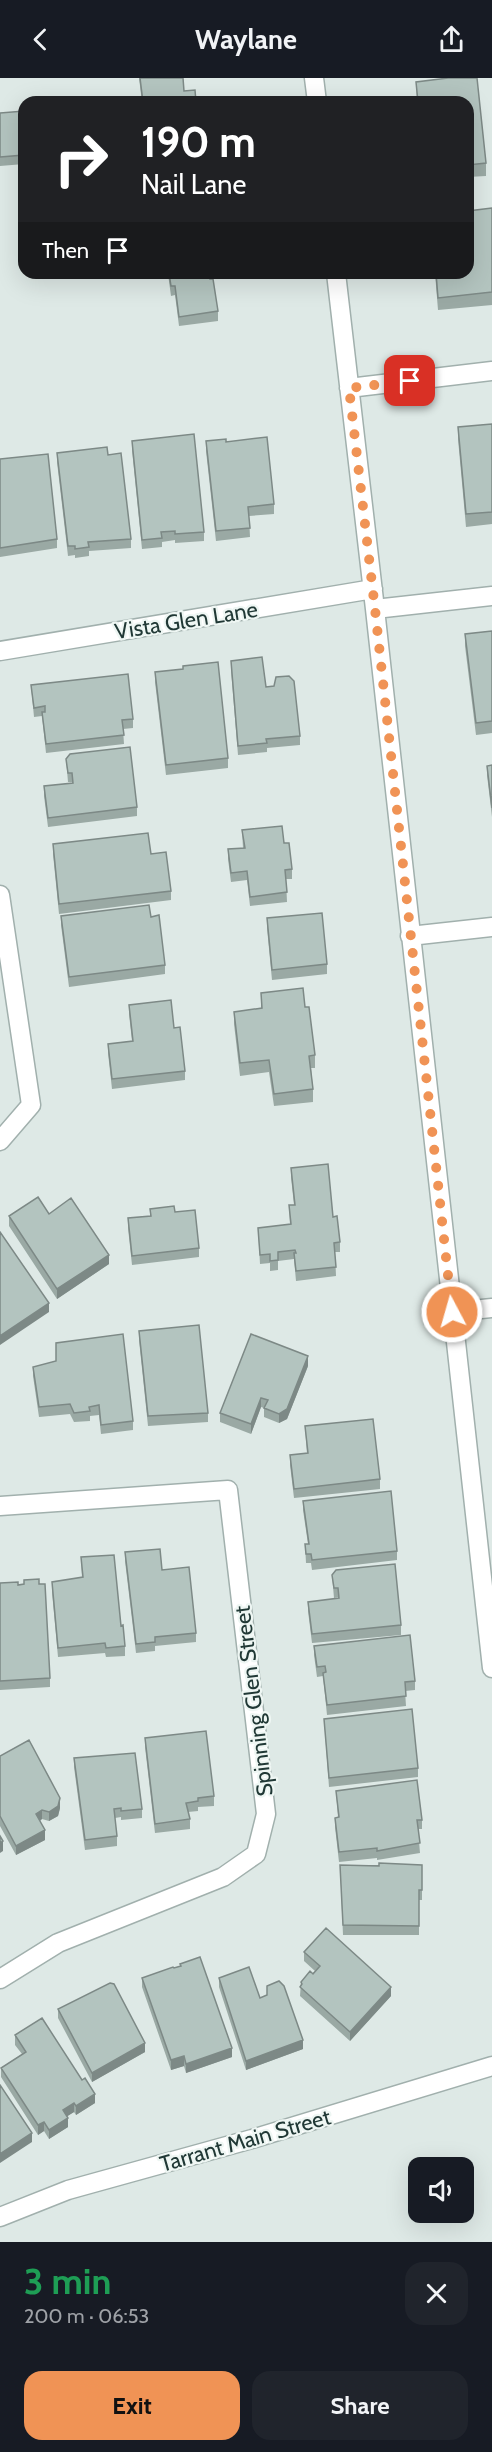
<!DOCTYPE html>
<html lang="en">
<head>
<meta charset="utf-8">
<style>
  body { margin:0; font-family:Cabin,sans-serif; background:#20242c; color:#f1f3f6; height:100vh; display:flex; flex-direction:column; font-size:22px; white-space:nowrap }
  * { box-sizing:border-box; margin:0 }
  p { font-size:20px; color:#9ea1a6 }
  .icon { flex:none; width:33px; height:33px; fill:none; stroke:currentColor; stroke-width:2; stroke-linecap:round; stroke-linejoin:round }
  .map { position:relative; height:2164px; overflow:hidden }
  .side { display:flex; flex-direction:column; background:#171b24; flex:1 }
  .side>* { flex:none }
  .hud { position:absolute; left:18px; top:18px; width:456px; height:183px; border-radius:18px; box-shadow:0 6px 24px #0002; background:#202124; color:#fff; overflow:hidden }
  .fabs { position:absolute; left:408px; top:2079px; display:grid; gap:12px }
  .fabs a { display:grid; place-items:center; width:66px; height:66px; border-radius:12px; background:#171b24; box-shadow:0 6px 24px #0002; font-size:30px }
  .pin { position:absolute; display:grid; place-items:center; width:51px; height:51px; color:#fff; margin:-26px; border-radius:12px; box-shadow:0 3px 9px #0006 }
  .me { position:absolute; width:66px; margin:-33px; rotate:354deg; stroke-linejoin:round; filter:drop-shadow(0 0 4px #0008) }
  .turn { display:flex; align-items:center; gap:21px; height:126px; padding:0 24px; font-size:27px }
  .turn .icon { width:78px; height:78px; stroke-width:2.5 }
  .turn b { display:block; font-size:42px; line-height:51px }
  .then { display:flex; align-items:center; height:57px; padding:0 24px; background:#0003; gap:12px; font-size:22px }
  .round { display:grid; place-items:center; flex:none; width:63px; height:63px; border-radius:18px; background:#20242c }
  .summary { display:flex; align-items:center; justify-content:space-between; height:102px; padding:0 24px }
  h1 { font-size:36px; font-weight:700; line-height:45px; color:#1e9e55 }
  .button { display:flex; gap:12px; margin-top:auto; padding:12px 24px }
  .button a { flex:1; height:69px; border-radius:18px; background:#f09355; color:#111; font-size:24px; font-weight:700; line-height:69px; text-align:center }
  .button a+a { background:#20242c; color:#f1f3f6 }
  header { display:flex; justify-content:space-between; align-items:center; height:78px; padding:0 24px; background:#171b24; font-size:27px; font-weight:700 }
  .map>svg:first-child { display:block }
</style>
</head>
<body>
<header><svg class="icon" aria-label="back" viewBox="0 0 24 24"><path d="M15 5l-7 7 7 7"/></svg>Waylane<svg class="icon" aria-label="share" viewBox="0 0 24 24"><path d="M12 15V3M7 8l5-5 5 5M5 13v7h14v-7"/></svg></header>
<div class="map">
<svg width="492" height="2164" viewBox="0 0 492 2164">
  <rect width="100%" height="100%" fill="#dee9e6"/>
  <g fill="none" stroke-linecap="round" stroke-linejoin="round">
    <defs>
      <path id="minor" d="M314,0L317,24
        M336,195L375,531L492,1590
        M349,310L492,293
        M375,531L492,518
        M0,573L373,511
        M0,817L31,1027L0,1063
        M410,858L492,849
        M452,1234L492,1230
        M0,1428L228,1412L266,1736L256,1776L223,1799L58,1865L0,1901
        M0,2139L68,2112L252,2061L492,1988"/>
    </defs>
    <use href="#minor" stroke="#a1b0ad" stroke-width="21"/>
    <use href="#minor" stroke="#fff" stroke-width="18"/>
  </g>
  <path fill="#9aa9a4" d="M139,0H183L184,13L196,24H142Z
    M448,0H477L486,85V98L468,99V24H417L416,4Z
    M24,33V86L0,88V35Z
    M492,130V227L438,232L435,195H468Z
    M164,195H210L218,233V243L179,248L175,217L171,218L168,196L164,197Z
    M492,346V446L466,449L458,361V349Z
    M132,363L204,454V463L175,465V462L162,464V469L142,471L132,372Z
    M206,363L226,364L274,426V436L249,438L250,459L216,463L206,373Z
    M57,375L108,377L131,461V470L89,473V478L75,480V477L68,478L57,384Z
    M0,381L57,461V470L0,479Z
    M492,553V655L476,657L465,568V556Z
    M231,583L266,609L274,608L300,658V667L267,670V674L238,677L231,592Z
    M155,594L228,680V690L166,697L155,604Z
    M31,607L133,641V650L123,651L124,666L46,675L42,638L34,639Z
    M66,681L137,729V738L48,749L44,718V708L72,705V704H68Z
    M492,687V739L487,697V688Z
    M242,752L284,765L292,791V801H286L287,824L250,828L247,802L231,804L228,781V771L243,770Z
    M53,766L151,776L171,813V822L59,836L53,776Z
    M61,838L151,839L165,887V896L69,909L61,847Z
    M267,840L327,886V896L272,902L267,850Z
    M261,915L305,929L315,977V990H311L313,1011V1024L274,1028L269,994L240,998L234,946V934L261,930Z
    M129,927L174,950L185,993V1002L112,1011L108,975V966L132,963L129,936Z
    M291,1090L333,1139L340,1164V1174H335L336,1198L296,1203L294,1181L278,1183V1192L270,1193V1185L260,1186L258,1150L290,1147L289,1127H294L291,1099Z
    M150,1131L175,1134L199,1170V1179L132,1187L128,1150V1140L150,1138Z
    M49,1136L109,1186L57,1221L9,1148V1138Z
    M139,1253L208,1335V1344L148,1348L139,1262Z
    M308,1288L287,1341L279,1345L264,1339V1330L261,1329L251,1356L220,1344V1335Z
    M33,1289L133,1343V1352L101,1356L99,1337L90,1338V1343L74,1344L70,1336L39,1339L33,1298Z
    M305,1348L380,1401V1411L294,1420L290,1387V1377L307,1376Z
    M303,1423L397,1473V1482L312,1492L311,1485H306L305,1466H308L303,1432Z
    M125,1474L162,1492L196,1555V1564L155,1568V1573L136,1575L125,1483Z
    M81,1479L121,1548L125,1568V1578L106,1579L105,1575L58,1579L52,1514V1504L82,1500Z
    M332,1497L401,1547V1557L312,1565L308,1533V1524L338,1521V1519L334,1520Z
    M0,1505L18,1507L39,1506L50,1600V1609L0,1612Z
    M314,1568L415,1603V1612L405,1613L406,1628L327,1637L323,1598L317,1599L314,1577Z
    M324,1641L418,1690V1699L329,1709Z
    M145,1660L214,1718V1728L198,1729V1733L188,1734L190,1741V1751L155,1755L145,1669Z
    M0,1678L60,1730L58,1738L49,1743L42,1741L40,1743L45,1762L16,1777L0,1748Z
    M74,1680L142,1731V1740L121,1742V1739L115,1740L117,1758V1768L85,1772L74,1689Z
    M336,1713L422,1742V1751H418L420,1775L377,1782V1780L339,1784L335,1749V1740L338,1739Z
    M340,1787H422V1822H419V1857H343Z
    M304,1874L391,1918L350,1963L300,1918L301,1904L315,1893L304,1883Z
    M180,1886L232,1979L186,1995L184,1988L171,1992L142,1909V1900L180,1888Z
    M219,1900L260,1920L267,1917L303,1971L246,1992L219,1909Z
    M58,1931L145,1974L92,2004L58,1940Z
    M15,1957L95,2025L76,2037L74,2034L67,2038L68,2049L49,2061L44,2053L38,2057L1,1999V1990L22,1976L15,1967Z"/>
  <path fill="#7d8986" d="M109,1177V1186L57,1221V1211Z
    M49,1225V1234L0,1267V1258Z
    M308,1278V1288L287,1341L279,1345V1336Z
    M261,1320V1329L251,1356V1346Z
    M60,1720V1730L58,1738L49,1743V1734Z
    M42,1732V1741L36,1745V1736Z
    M45,1752V1762L16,1777V1768Z
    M3,1763V1773L0,1775V1765Z
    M391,1909V1918L350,1963V1954Z
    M303,1962V1971L246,1992V1983Z
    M145,1965V1974L92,2004V1995Z
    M232,1970V1979L186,1995V1986Z
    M184,1978V1988L171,1992V1982Z
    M95,2016V2025L76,2037V2028Z
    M74,2025V2034L63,2041V2032Z
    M68,2040V2049L49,2061V2052Z
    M44,2044V2053L38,2057V2047Z
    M32,2055V2064L0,2085V2076Z"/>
  <path fill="#b3c4bf" stroke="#7d8986" stroke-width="1.5" d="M140,0H183L184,13L195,12L196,24H143Z
    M448,0H477L486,85L468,87V24H418L416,4Z
    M24,33V77L0,79V35Z
    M492,130V214L438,220L436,195H468V133Z
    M169,195H210V201H213L218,233L179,239L175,208H171Z
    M492,346V434L466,436L458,349Z
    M194,356L204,454L175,456V453L161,454L162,460L142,462L132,363Z
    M267,359L274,426L248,429L250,450L216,453L206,363L226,361V364Z
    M107,369L108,377L121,375L131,461L88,464L89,469L75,471V468H68L57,375Z
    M48,376L57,461L0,470V381Z
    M492,553V643L476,645L465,556Z
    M262,579L266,609L274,608L276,599L289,598L294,603L300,658L266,661L267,665L238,668L231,583Z
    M218,584L228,680L166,687L155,594L183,591V588Z
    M128,596L133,641L122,642L124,657L46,666L42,634H45V628L34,630L31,607Z
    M130,669L137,729L48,740L44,708L73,705L72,695H68L66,681L70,676Z
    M492,687V730L487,688Z
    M282,748L284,765H289L292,791L285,792L287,814L250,819L247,793L231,795L228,771L245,770L242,752Z
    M148,755L151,776L166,774L171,813L59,826L53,766Z
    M149,827L151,839L159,837L165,887L69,899L61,838Z
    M322,835L327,886L272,892L267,840Z
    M303,910L305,929H309L315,977L309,978L313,1011L274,1016L269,982L240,985L234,934L262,930L261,915Z
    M171,922L174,950L180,949L185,993L112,1001L108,966L133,963L129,927Z
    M328,1086L333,1139L337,1138L340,1164L334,1165L336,1189L296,1193L294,1175H296L295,1172L278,1174V1182L270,1183V1176L260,1177L258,1150L291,1146L289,1127H295L291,1090Z
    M38,1119L49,1136L71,1120L109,1177L57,1211L9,1138Z
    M174,1128L175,1134L195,1132L199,1170L132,1178L128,1140L151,1138L150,1131Z
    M0,1154L49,1225L0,1258Z
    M199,1247L208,1335L148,1338L139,1253Z
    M123,1256L133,1343L101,1347L99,1327L89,1329L90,1333L74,1335L70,1326L39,1329L33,1289L56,1283V1265Z
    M251,1256L308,1278L287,1331L279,1336L264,1330L268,1322L261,1320L251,1346L220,1335Z
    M373,1341L380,1401L294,1411L290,1377L308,1375L305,1348Z
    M391,1413L397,1473L312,1482L311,1476H306L305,1466H309L303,1423Z
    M160,1471L162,1492L189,1489L196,1555L155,1559V1564L136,1566L125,1474Z
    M114,1477L121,1548L123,1547L125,1568L106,1570L105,1565L58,1570L52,1504L83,1499L81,1479Z
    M395,1486L401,1547L312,1556L308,1524L339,1520L338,1510H334L332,1497L336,1492Z
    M39,1501V1506H45L50,1600L0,1603V1505L18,1504V1507L24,1506V1502Z
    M410,1557L415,1603L405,1604L406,1618L327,1627L323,1595L326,1594L325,1588L317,1589L314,1568Z
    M412,1631L418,1690L329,1700L324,1641Z
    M206,1653L214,1718L198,1720V1723L186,1725L190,1741L155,1746L145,1660Z
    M29,1662L60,1720L58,1728L49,1734L42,1732L36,1736L45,1752L16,1768L0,1738V1678Z
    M135,1675L142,1731L121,1733V1730L114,1731L117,1758L85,1762L74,1680Z
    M417,1702L422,1742H417L420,1765L377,1773V1770L339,1774L335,1740L339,1739L336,1713Z
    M0,1758L3,1763L0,1765Z
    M379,1785L422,1787V1812H419V1848L343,1847L340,1787L379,1788Z
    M326,1850L391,1909L350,1954L300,1909L302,1906L301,1904L310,1893L313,1896L320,1888L304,1874Z
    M200,1879L232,1970L186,1986L184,1978L171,1982L142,1900L173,1889L174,1890L181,1888L180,1886Z
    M249,1889L260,1920L267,1917V1908L279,1903L284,1908L303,1962L246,1983L219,1900Z
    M110,1905L114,1906L145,1965L92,1995L58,1931Z
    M42,1940L82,2002L85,2000L95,2016L76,2028L74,2025L63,2032L68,2040L49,2052L44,2044L38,2047L1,1990L26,1974L15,1957Z
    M0,2007L32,2055L0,2076Z"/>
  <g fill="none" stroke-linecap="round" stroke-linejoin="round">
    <path stroke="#f09355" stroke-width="10" stroke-dasharray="0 18" d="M410,303L349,310L375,531L452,1234"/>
  </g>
  <g text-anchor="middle" stroke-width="4.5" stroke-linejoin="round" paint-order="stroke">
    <g font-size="22" fill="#203835" stroke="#eef6f3">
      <text transform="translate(186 542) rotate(-9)" y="8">Vista Glen Lane</text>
      <text transform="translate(253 1623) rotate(-97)" y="8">Spinning Glen Street</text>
      <text transform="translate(245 2062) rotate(-16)" y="8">Tarrant Main Street</text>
    </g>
  </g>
</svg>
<div class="fabs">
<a><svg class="icon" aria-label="sound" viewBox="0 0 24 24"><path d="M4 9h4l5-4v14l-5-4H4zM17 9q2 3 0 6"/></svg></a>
</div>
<div class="pin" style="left:410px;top:303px;background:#d93025"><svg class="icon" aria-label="arrive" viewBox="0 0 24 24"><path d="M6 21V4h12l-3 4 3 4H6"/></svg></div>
<svg class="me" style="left:452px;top:1234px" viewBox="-20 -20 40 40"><circle r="17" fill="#f09355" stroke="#fff" stroke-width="3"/><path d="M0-11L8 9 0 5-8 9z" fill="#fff"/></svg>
<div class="hud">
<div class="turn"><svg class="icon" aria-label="right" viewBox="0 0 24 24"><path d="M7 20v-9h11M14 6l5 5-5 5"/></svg><div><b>190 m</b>Nail Lane</div></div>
<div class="then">Then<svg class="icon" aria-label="arrive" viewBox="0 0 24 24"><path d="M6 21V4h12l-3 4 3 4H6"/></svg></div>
</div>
</div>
<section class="side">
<div class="summary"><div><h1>3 min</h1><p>200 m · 06:53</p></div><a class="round"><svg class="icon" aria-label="close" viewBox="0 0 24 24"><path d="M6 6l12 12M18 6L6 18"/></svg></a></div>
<div class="button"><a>Exit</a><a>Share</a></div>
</section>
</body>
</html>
